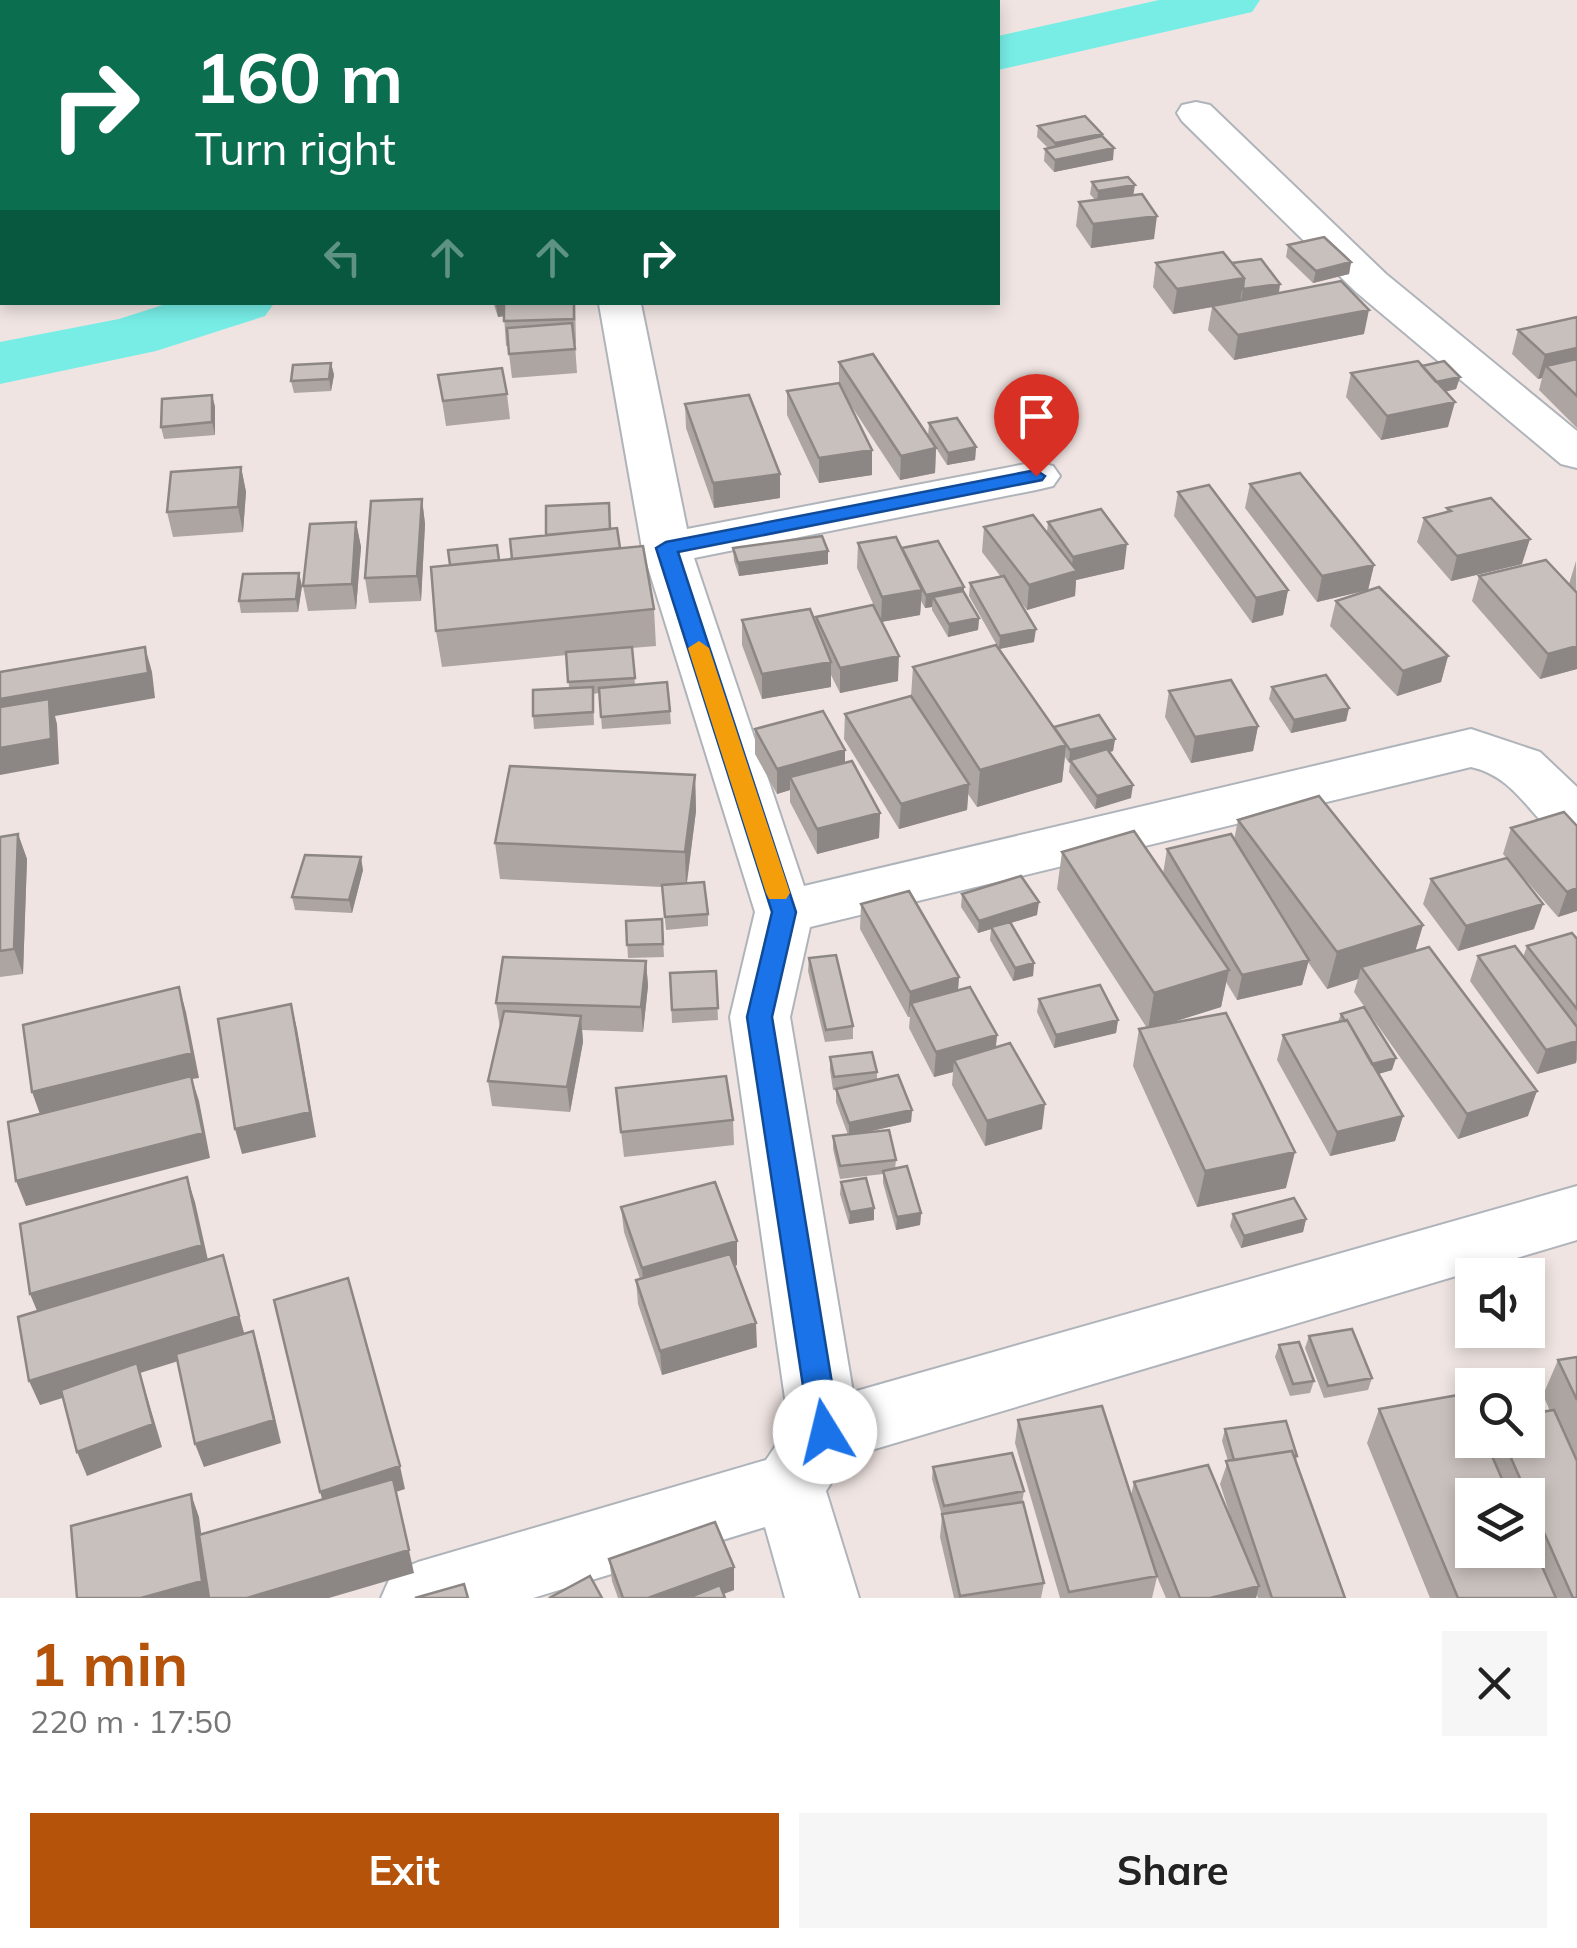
<!DOCTYPE html>
<html lang="en">
<head>
<meta charset="utf-8">
<style>
  body { margin:0; font-family:Mulish,sans-serif; background:#f6f6f6; color:#222; height:100vh; display:flex; flex-direction:column; font-size:38px; white-space:nowrap }
  * { box-sizing:border-box; margin:0 }
  p { font-size:32px; color:#767676 }
  .icon { flex:none; width:55px; height:55px; fill:none; stroke:currentColor; stroke-width:2; stroke-linecap:round; stroke-linejoin:round }
  .map { position:relative; height:1598px; overflow:hidden }
  .panel { display:flex; flex-direction:column; background:#fff; flex:1 }
  .panel>* { flex:none }
  .guide { position:absolute; left:0px; top:0px; width:1000px; height:305px; box-shadow:0 5px 15px #0003; background:#0b6e4f; color:#fff; overflow:hidden }
  .controls { position:absolute; left:1455px; top:1258px; display:grid; gap:20px }
  .controls a { display:grid; place-items:center; width:90px; height:90px; border-radius:0px; background:#fff; box-shadow:0 5px 15px #0003; font-size:50px }
  .pin { position:absolute; display:grid; place-items:center; width:85px; height:85px; color:#fff; margin:-102px -42px; border-radius:50% 50% 50% 0; rotate:-45deg; box-shadow:0 0 10px #0007 }
  .pin .icon { rotate:45deg }
  .me { position:absolute; width:110px; margin:-55px; rotate:351deg; stroke-linejoin:round; filter:drop-shadow(0 0 8px #0008) }
  .turn { display:flex; align-items:center; gap:35px; height:210px; padding:0 30px; font-size:45px }
  .turn .icon { width:130px; height:130px; stroke-width:2.5 }
  .turn b { display:block; font-size:70px; line-height:85px }
  .lanes { display:flex; align-items:center; height:95px; padding:0 30px; background:#0003; justify-content:center; gap:50px; direction:ltr }
  .lanes .off { opacity:.35 }
  .round { display:grid; place-items:center; flex:none; width:105px; height:105px; border-radius:0px; background:#f6f6f6 }
  .head { display:flex; align-items:center; justify-content:space-between; height:170px; padding:0 30px }
  h1 { font-size:60px; font-weight:700; line-height:75px; color:#b45309 }
  .primary-button { display:flex; gap:20px; margin-top:auto; padding:20px 30px }
  .primary-button a { flex:1; height:115px; border-radius:0px; background:#b45309; color:#fff; font-size:40px; font-weight:700; line-height:115px; text-align:center }
  .primary-button a+a { background:#f6f6f6; color:#222 }
  .map>svg:first-child { display:block }
</style>
</head>
<body>
<div class="map">
<svg width="1577" height="1598" viewBox="0 0 1577 1598">
  <rect width="100%" height="100%" fill="#efe4e1"/>
  <g fill="none" stroke-linecap="round" stroke-linejoin="round">
    <path fill="#77ede6" fill-rule="evenodd" d="M1159,0H1260L1252,12L998,70V36Z
      M172,302H275L265,316L156,351L0,384V342L119,319Z"/>
    <defs>
      <path id="minor" d="M220,0H256V2H221Z
        M1196,102L1210,105L1386,274L1577,431V468L1561,464L1356,292L1182,121L1177,113L1182,105Z
        M599,304H641L687,529L1036,462L1053,466L1060,476L1053,486L1036,490L694,558L804,886L1471,729L1540,752L1577,787V845C1533,832 1524,779 1471,767L810,927L790,1017L853,1392L1577,1186V1240L848,1457L826,1491L859,1598H785L765,1527L533,1598H381L392,1573L418,1562L766,1460L789,1426L730,1017L755,912L642,548Z"/>
    </defs>
    <use href="#minor" stroke="#aeb4ba" stroke-width="4"/>
    <use href="#minor" fill="#fff" fill-rule="evenodd"/>
  </g>
  <path fill="#aca5a2" fill-rule="evenodd" d="M38,0V2H2V56H0V1Z
    M356,0H429L430,2H358Z
    M0,118H2V252L0,253Z
    M1038,126L1102,134L1113,160L1054,172L1044,161L1045,149L1048,148L1037,137Z
    M1092,182L1133,195L1154,239L1091,248L1076,226L1079,202L1095,200L1090,194Z
    M1288,245L1351,262L1349,274L1313,283L1286,257Z
    M1156,263H1232L1280,284L1279,293L1364,334L1234,360L1208,330L1212,307L1173,314L1153,287Z
    M493,302H575L576,343L575,344L577,373L512,378L508,346H506L504,316L498,317Z
    M1577,317V428L1539,390L1542,378L1538,379L1512,354L1518,330Z
    M839,362L928,436L929,423L976,447L975,460L947,465L936,448L935,473L900,480L848,401L872,450V475L819,483L787,415V391L839,383Z
    M331,363L334,375L331,391L294,393L291,381Z
    M1422,366L1460,377L1456,389L1445,392L1448,427L1381,440L1346,397L1351,373Z
    M438,375L507,394L510,419L446,426Z
    M212,395L215,407V435L164,439L161,427Z
    M685,404L780,498L714,508L686,428Z
    M241,467L246,492L243,532L173,537L167,512Z
    M1250,484L1374,565L1368,590L1317,602L1245,508Z
    M1178,492L1288,590L1283,615L1252,623L1174,516Z
    M422,499L425,524L421,601L369,603L365,578Z
    M1447,508L1522,564L1451,581L1417,542L1424,518L1446,512Z
    M356,522L361,547L356,609L308,611L303,586Z
    M1048,522L1124,569L1076,580L1075,596L1027,610L1016,596L1034,642L999,649L969,596L970,583L1001,577L982,552L984,527L1047,532Z
    M611,529L654,609L656,646L632,648L635,685L670,711L671,724L602,729L599,693L593,694L594,725L534,729L533,716L569,688L567,655L442,667L436,631L499,560L512,559Z
    M858,543L902,548L964,593L979,618L978,630L948,637L932,610V607L925,608L921,601L920,615L881,622L898,681L840,693L831,675V687L762,699L742,645V620L815,623L816,617L880,619L857,568Z
    M733,548L828,551V564L739,576L734,561Z
    M1576,561L1577,669L1540,679L1472,601L1479,576L1569,584Z
    M302,586L298,612L241,613L239,601Z
    M1336,601L1448,656L1441,682L1397,696L1330,626Z
    M913,667L1054,728L1115,739L1113,751L1110,752L1131,798L1095,809L1069,772L1070,763H1069L1065,757L1062,782L977,807L968,794L967,810L899,829L844,739L845,714L911,696Z
    M1272,687L1349,708L1346,721L1291,733L1269,699Z
    M1169,691L1258,726L1253,751L1191,763L1165,717Z
    M755,729L845,763L880,813L879,838L817,854L790,802V790L777,794L755,754Z
    M695,775L696,811L687,883L708,914V926L666,930L662,887L500,879L495,843Z
    M1238,820L1423,925L1415,951L1528,1116L1458,1139L1354,992L1358,979L1327,989L1308,962L1302,985L1237,1000L1226,982L1221,1007L1165,1024L1286,1188L1197,1207L1133,1066L1139,1029L1147,1028L1057,889L1062,852L1163,874L1167,849L1234,840Z
    M1577,826V911L1558,917L1503,854L1511,828Z
    M18,834L27,859L23,974L0,977V837Z
    M363,870L352,913L295,910L292,897Z
    M1431,879L1534,929L1458,951L1423,904Z
    M962,894L1037,915L1010,923L1034,963L1033,976L1013,981L990,940L991,929L978,933L961,907Z
    M861,904L959,977L958,990L997,1035L996,1047L1042,1129L985,1146L952,1085L953,1072L934,1077L909,1028L910,1017H908L860,929Z
    M662,919L664,957L628,958L626,921Z
    M1577,939V1060L1576,1063L1537,1074L1470,981L1478,956L1523,957L1527,946Z
    M809,958L853,1026V1039L825,1042L808,971Z
    M646,961L648,986L643,1032L582,1030L583,1042L570,1112L492,1106L488,1081L500,1028L496,1003Z
    M716,971L718,1020L672,1023L670,973Z
    M1039,999L1118,1020L1116,1033L1054,1048L1037,1012Z
    M1341,1014L1392,1070L1378,1074L1403,1116L1395,1141L1330,1156L1277,1060L1283,1035L1338,1022Z
    M830,1057L877,1072V1080L912,1110L911,1122L863,1133L896,1160L895,1169L921,1213L920,1225L896,1230L883,1183V1174L840,1179L833,1149V1136L848,1135L836,1102V1090H833L830,1070Z
    M616,1088L733,1120L734,1145L624,1157Z
    M841,1182L874,1220L849,1224L840,1194Z
    M621,1207L737,1265L734,1266L757,1347L662,1375L638,1304L636,1280L640,1279L624,1232Z
    M1233,1214L1306,1219L1303,1232L1241,1248L1230,1226Z
    M1309,1336L1372,1378L1368,1390L1324,1398L1305,1348Z
    M1279,1345L1314,1381L1310,1393L1290,1396L1275,1357Z
    M1577,1357V1598H1430L1367,1443L1379,1409L1485,1440H1528L1550,1411L1543,1395L1558,1360ZM1472,1495H1528V1550Z
    M1018,1420L1131,1495L1134,1482L1234,1527L1220,1484L1228,1461L1222,1441L1225,1429L1297,1456L1296,1461L1345,1598H1258L1257,1595L1256,1598H1166L1157,1577L1152,1598H1060L1015,1443Z
    M933,1467L1024,1491L1022,1503L1044,1583L1041,1598H954L940,1537L942,1516L932,1479Z
    M609,1559L734,1590L724,1594L725,1598H618L612,1581Z"/>
  <path fill="#8c8684" d="M105,0H159V2H105Z
    M370,0H429L430,2H370Z
    M730,0H751L740,2H731Z
    M1102,134L1101,146L1054,155L1055,143Z
    M1114,148L1113,160L1054,172L1055,160Z
    M1135,185L1133,197L1097,202L1098,191Z
    M1157,216L1154,239L1091,248L1093,224Z
    M1351,262L1349,274L1313,283L1316,271Z
    M1244,278L1240,302L1173,314L1177,289Z
    M1280,284L1278,296L1241,301L1243,289Z
    M510,302L566,306L498,317L496,305Z
    M1369,310L1364,334L1234,360L1238,335Z
    M1577,348V370L1546,366L1542,378L1538,379L1545,355Z
    M331,363L334,375L331,391L329,379Z
    M1460,377L1456,389L1430,395L1433,383Z
    M212,395L215,407V435L212,422Z
    M1455,402L1448,427L1381,440L1387,416Z
    M976,447L975,460L947,465L948,453Z
    M936,448L935,473L900,480L901,456Z
    M872,450V475L819,483V458Z
    M241,467L246,492L243,532L238,507Z
    M780,474V498L714,508L713,483Z
    M422,499L425,524L421,601L417,576Z
    M356,522L361,547L356,609L352,584Z
    M1530,539L1522,564L1451,581L1457,556Z
    M1127,544L1124,569L1076,580L1075,596L1027,610L1029,585L1071,573L1073,557Z
    M828,551V564L739,576L738,563Z
    M1374,565L1368,590L1317,602L1322,576Z
    M299,573L302,586L298,612L296,599Z
    M964,587V600L933,597L932,607L925,608L926,595Z
    M922,590L920,615L881,622L882,597Z
    M1288,590L1283,615L1252,623L1256,598Z
    M979,618L978,630L948,637L949,624Z
    M1036,629L1034,642L999,649L1000,636Z
    M1577,646V669L1540,679L1548,654Z
    M145,647L152,672L155,698L55,716L57,724L59,764L0,775V699Z
    M899,656L898,681L840,693V668Z
    M1448,656L1441,682L1397,696L1403,671Z
    M831,662V687L762,699V674Z
    M1349,708L1346,721L1291,733L1294,720Z
    M1258,726L1253,751L1191,763L1195,737Z
    M1115,739L1113,751L1072,762L1070,760L1069,763L1070,750Z
    M1066,745L1062,782L977,807L980,770Z
    M845,750V775L790,777V790L777,794V769Z
    M695,775L696,811L686,888L685,852Z
    M969,784L967,810L899,829L901,804Z
    M1133,785L1131,798L1095,809L1097,796Z
    M880,813L879,838L817,854V829Z
    M18,834L27,859L23,974L14,949Z
    M361,857L363,870L352,913L349,900Z
    M1577,888V911L1558,917L1567,892Z
    M1039,902L1037,915L978,933L979,921Z
    M1543,904L1534,929L1458,951L1466,926Z
    M1423,925L1412,962L1361,967L1358,979L1327,989L1337,952Z
    M1309,960L1302,985L1237,1000L1242,975Z
    M646,961L648,986L643,1032L641,1007Z
    M1034,963L1033,976L1013,981L1015,968Z
    M1229,970L1221,1007L1148,1030L1154,993Z
    M959,977L957,1003H911L908,1017L910,992Z
    M179,987L186,1012L199,1078L192,1079L199,1101L210,1158L26,1206L16,1181L41,1117L32,1092Z
    M291,1004L297,1029L316,1137L242,1154L235,1129Z
    M581,1016L583,1042L570,1112L567,1087Z
    M1118,1020L1116,1033L1054,1048L1056,1035Z
    M997,1035L994,1060H954L953,1072L934,1077L936,1052Z
    M1577,1041L1576,1063L1537,1074L1546,1050Z
    M1396,1058L1392,1070L1368,1077L1371,1064Z
    M1537,1091L1528,1116L1458,1139L1467,1114Z
    M1045,1104L1042,1129L985,1146L987,1121Z
    M912,1110L911,1122L849,1136V1123Z
    M1403,1116L1395,1141L1330,1156L1337,1132Z
    M1295,1152L1286,1188L1197,1207L1205,1171Z
    M187,1177L195,1202L210,1269L40,1318L30,1294Z
    M874,1208V1220L849,1224L850,1212Z
    M921,1213L920,1225L896,1230L897,1217Z
    M1306,1219L1303,1232L1241,1248L1244,1236Z
    M737,1241V1265L644,1292L642,1268Z
    M223,1255L246,1340L140,1373L162,1447L87,1476L77,1452L139,1374L40,1405L29,1381Z
    M756,1323L757,1347L662,1375L660,1351Z
    M253,1331L260,1354L281,1443L204,1467L195,1444Z
    M400,1466L405,1489L396,1492L414,1573L329,1598H247L327,1515L320,1492Z
    M191,1494L199,1517L210,1598H141Z
    M734,1567V1590L711,1598H648Z
    M1259,1586L1256,1598H1210Z"/>
  <path fill="#c8c0bc" stroke="#8c8684" stroke-width="2.5" d="M37,0V2H2V33H0V1Z
    M42,0H108V2H43Z
    M159,0H215L216,2H160Z
    M648,0H695L697,2H635Z
    M1085,116L1102,134L1055,143L1038,126Z
    M0,125H2V164H0Z
    M1102,136L1114,148L1055,160L1045,149Z
    M0,171H2V204H0Z
    M1128,177L1135,185L1098,191L1092,182Z
    M1142,194L1157,216L1093,224L1079,202Z
    M0,221H2V240H0Z
    M1324,237L1351,262L1316,271L1288,245Z
    M1223,252L1244,278L1177,289L1156,263Z
    M1261,259L1280,284L1243,289L1244,278L1232,263Z
    M1341,281L1369,310L1238,335L1212,306Z
    M504,302H574V319L504,321Z
    M1577,317V348L1545,355L1518,330Z
    M572,323L575,349L509,354L507,328Z
    M873,354L936,448L901,456L839,362Z
    M1577,359V396L1546,366Z
    M1418,361L1455,402L1387,416L1351,373Z
    M1444,361L1460,377L1436,382L1422,366Z
    M331,363L329,379L291,381L293,365Z
    M502,368L507,394L443,401L438,375Z
    M839,383L872,450L819,458L787,391Z
    M212,395V422L161,427L162,399Z
    M749,395L780,474L713,483L685,404Z
    M957,418L976,447L948,453L929,423Z
    M241,467L238,507L167,512L171,472Z
    M1300,473L1374,565L1322,576L1250,484Z
    M1209,485L1288,590L1256,598L1178,492Z
    M1491,498L1530,539L1457,556L1424,518L1451,511L1447,508Z
    M422,499L417,576L365,578L371,501Z
    M609,503L610,529L546,535V506Z
    M1101,509L1127,544L1073,557L1048,522Z
    M1033,515L1077,571L1029,585L984,527Z
    M356,522L352,584L303,586L310,524Z
    M617,528L620,548L512,559L510,539Z
    M822,536L828,551L738,563L733,548Z
    M896,537L922,590L882,597L858,543Z
    M938,541L964,587L926,595L902,548Z
    M497,545L499,560L450,565L448,550Z
    M643,546L654,609L436,631L431,567Z
    M1546,560L1577,593V646L1548,654L1479,576Z
    M299,573L296,599L239,601L243,574Z
    M1004,576L1036,629L1000,636L970,583Z
    M1379,587L1448,656L1403,671L1336,601Z
    M963,591L979,618L949,624L933,597Z
    M873,605L899,656L840,668L816,617Z
    M810,609L831,662L762,674L742,620Z
    M996,645L1066,745L980,770L913,667Z
    M145,647L148,673L0,699V672Z
    M632,647L635,678L568,682L566,652Z
    M1326,675L1349,708L1294,720L1272,687Z
    M1231,680L1258,726L1195,737L1169,691Z
    M667,682L670,711L601,717L599,688Z
    M593,687V712L533,716V690Z
    M911,696L969,784L901,804L845,714Z
    M49,699L51,739L0,748V707Z
    M823,711L845,750L777,769L755,729Z
    M1099,715L1115,739L1070,750L1054,727Z
    M1107,749L1133,785L1097,796L1070,760Z
    M852,761L880,813L817,829L790,777Z
    M510,766L695,775L685,852L495,843Z
    M1319,796L1423,925L1337,952L1238,820Z
    M1564,812L1577,826V888L1567,892L1511,828Z
    M1134,831L1229,970L1154,993L1062,852Z
    M18,834L14,949L0,951V837Z
    M1231,834L1309,960L1242,975L1167,849Z
    M305,855L361,857L349,900L292,897Z
    M1507,858L1543,904L1466,926L1431,879Z
    M1021,876L1039,902L979,921L962,894Z
    M704,882L708,914L665,917L662,885Z
    M909,891L959,977L910,992L861,904Z
    M662,919L663,944L627,945L626,921Z
    M1010,922L1034,963L1015,968L991,927Z
    M1572,933L1577,939V1009L1527,946Z
    M1515,946L1577,1027V1041L1546,1050L1478,956Z
    M1429,947L1537,1091L1467,1114L1361,967Z
    M836,955L853,1026L826,1030L809,958Z
    M503,957L646,961L641,1007L496,1003Z
    M716,971L718,1008L672,1010L670,973Z
    M1100,985L1118,1020L1056,1035L1039,999Z
    M179,987L192,1053L32,1092L23,1025Z
    M970,987L997,1035L936,1052L911,1003Z
    M291,1004L310,1112L235,1129L218,1019Z
    M1364,1007L1396,1058L1372,1064L1347,1020L1345,1021L1341,1014Z
    M504,1011L581,1016L567,1087L488,1081Z
    M1226,1013L1295,1152L1205,1171L1139,1029Z
    M1347,1020L1403,1116L1337,1132L1283,1035Z
    M1010,1043L1045,1104L987,1121L954,1060Z
    M872,1052L877,1072L834,1077L830,1057Z
    M898,1075L912,1110L849,1123L836,1089Z
    M191,1076L203,1133L16,1181L8,1122Z
    M726,1076L733,1120L621,1132L616,1088Z
    M889,1130L896,1160L840,1166L833,1136Z
    M907,1166L921,1213L897,1217L883,1171Z
    M187,1177L202,1245L30,1294L20,1224Z
    M866,1178L874,1208L850,1212L841,1182Z
    M715,1182L737,1241L642,1268L621,1207Z
    M1294,1198L1306,1219L1244,1236L1233,1214Z
    M730,1254L756,1323L660,1351L636,1280Z
    M223,1255L239,1316L29,1381L18,1317Z
    M348,1278L400,1466L320,1492L274,1300Z
    M1352,1329L1372,1378L1328,1386L1309,1336Z
    M253,1331L274,1420L195,1444L176,1354Z
    M1299,1342L1314,1381L1293,1384L1279,1345Z
    M1577,1357V1400L1558,1360Z
    M137,1363L153,1424L77,1452L61,1390Z
    M1464,1394L1472,1413V1440H1485L1509,1495H1472V1550H1528V1535L1556,1598H1458L1379,1409Z
    M1102,1406L1157,1576L1069,1592L1018,1420Z
    M1554,1410L1577,1461V1598H1573L1503,1440H1528V1414Z
    M1286,1421L1297,1456H1294L1292,1451L1234,1460L1225,1429Z
    M1292,1451L1345,1598H1272L1226,1461Z
    M1012,1453L1024,1491L944,1506L933,1467Z
    M1208,1465L1259,1586L1210,1598H1180L1134,1482Z
    M393,1479L409,1550L247,1598H209L199,1535Z
    M191,1494L202,1581L141,1598H77L71,1526Z
    M1023,1502L1044,1583L960,1596L942,1514Z
    M715,1522L734,1567L648,1598H623L609,1559Z
    M590,1576L602,1598H549Z
    M464,1584L468,1598H415Z
    M720,1585L725,1598H688Z"/>
  <path fill="#1a73e8" stroke="#114b97" stroke-width="2.5" d="M1036,470L1045,476L1042,480L678,552L796,912L772,1017L840,1432L835,1441L825,1445L815,1441L810,1432L747,1017L772,912L656,548L666,542Z"/>
  <path fill="#f59e0b" d="M699,641L709,648L790,893L786,899H769L766,893L688,648Z"/>
</svg>
<div class="controls">
<a><svg class="icon" aria-label="sound" viewBox="0 0 24 24"><path d="M4 9h4l5-4v14l-5-4H4zM17 9q2 3 0 6"/></svg></a>
<a><svg class="icon" aria-label="search" viewBox="0 0 24 24"><circle cx="10" cy="10" r="6"/><path d="M15 15l6 6"/></svg></a>
<a><svg class="icon" aria-label="layers" viewBox="0 0 24 24"><path d="M12 4l9 5-9 5-9-5zM3 14l9 5 9-5"/></svg></a>
</div>
<div class="pin" style="left:1036px;top:476px;background:#d93025"><svg class="icon" aria-label="arrive" viewBox="0 0 24 24"><path d="M6 21V4h12l-3 4 3 4H6"/></svg></div>
<svg class="me" style="left:825px;top:1432px" viewBox="-20 -20 40 40"><circle r="19" fill="#fff"/><path d="M0-13L10 11 0 6-10 11z" fill="#1a73e8"/></svg>
<div class="guide">
<div class="turn"><svg class="icon" aria-label="right" viewBox="0 0 24 24"><path d="M7 20v-9h11M14 6l5 5-5 5"/></svg><div><b>160 m</b>Turn right</div></div>
<div class="lanes"><svg class="icon off" aria-label="left" viewBox="0 0 24 24"><path d="M17 20v-9H6M10 6l-5 5 5 5"/></svg><svg class="icon off" aria-label="ahead" viewBox="0 0 24 24"><path d="M12 20V5M6 11l6-6 6 6"/></svg><svg class="icon off" aria-label="ahead" viewBox="0 0 24 24"><path d="M12 20V5M6 11l6-6 6 6"/></svg><svg class="icon" aria-label="right" viewBox="0 0 24 24"><path d="M7 20v-9h11M14 6l5 5-5 5"/></svg></div>
</div>
</div>
<section class="panel">
<div class="head"><div><h1>1 min</h1><p>220 m · 17:50</p></div><a class="round"><svg class="icon" aria-label="close" viewBox="0 0 24 24"><path d="M6 6l12 12M18 6L6 18"/></svg></a></div>
<div class="primary-button"><a>Exit</a><a>Share</a></div>
</section>
</body>
</html>
